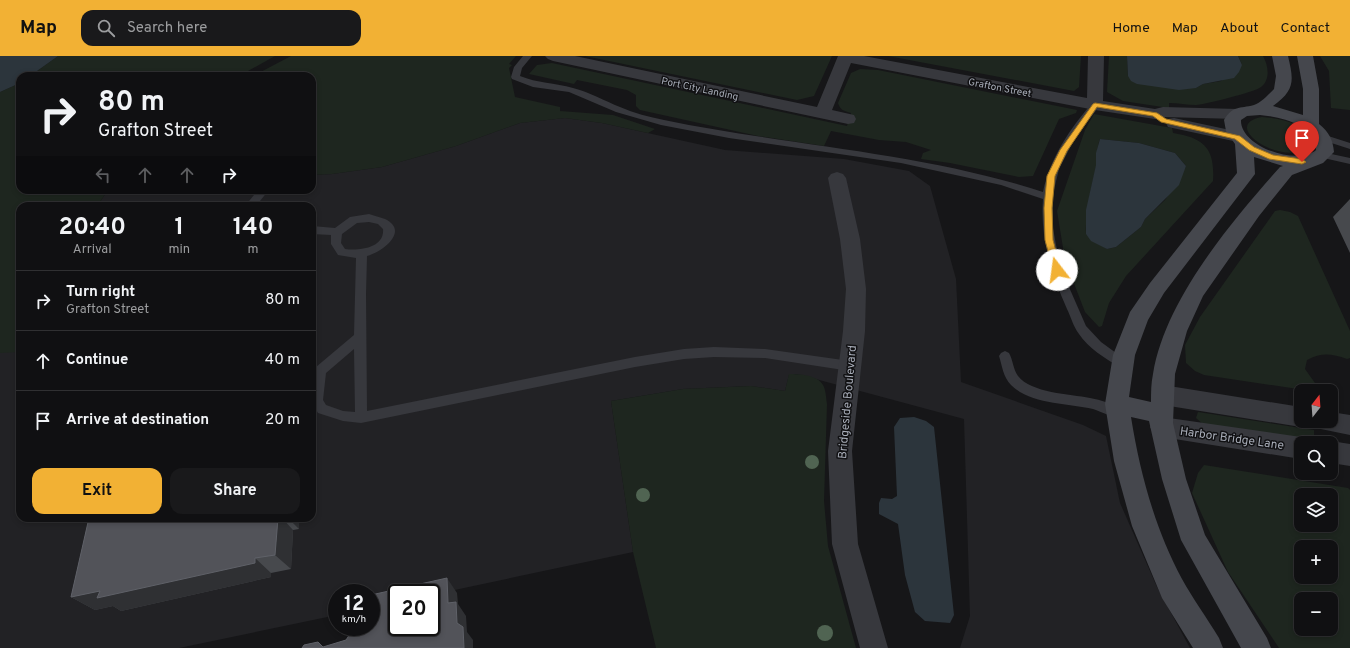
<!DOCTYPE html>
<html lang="en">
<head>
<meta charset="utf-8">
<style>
  body { margin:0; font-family:Overpass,sans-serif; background:#19191b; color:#f1f3f6; height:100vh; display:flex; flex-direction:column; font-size:15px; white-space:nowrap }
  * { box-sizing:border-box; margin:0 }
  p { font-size:13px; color:#9c9d9f }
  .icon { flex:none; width:22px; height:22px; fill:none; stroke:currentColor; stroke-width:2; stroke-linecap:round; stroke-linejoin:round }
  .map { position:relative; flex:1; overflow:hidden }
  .sheet { position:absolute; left:16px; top:146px; width:300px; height:320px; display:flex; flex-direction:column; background:#101012; border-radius:12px; box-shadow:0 2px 6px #0003,0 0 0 1px #303032 }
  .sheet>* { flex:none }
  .banner { position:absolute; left:16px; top:16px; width:300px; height:122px; border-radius:12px; box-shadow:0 2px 6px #0003,0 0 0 1px #303032; background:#101012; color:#f1f3f6; overflow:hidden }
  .needle { width:26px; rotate:17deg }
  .tools { position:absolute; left:1294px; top:328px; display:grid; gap:8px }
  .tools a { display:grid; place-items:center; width:44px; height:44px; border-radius:8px; background:#101012; box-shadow:0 2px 6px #0003,0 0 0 1px #303032; font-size:20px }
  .speed { position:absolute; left:328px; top:528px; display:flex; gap:8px; font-size:20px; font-weight:700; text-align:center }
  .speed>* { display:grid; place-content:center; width:52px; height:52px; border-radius:50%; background:#101012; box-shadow:0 2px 6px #0003,0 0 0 1px #303032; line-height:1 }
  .speed small { font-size:10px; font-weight:400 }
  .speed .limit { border:2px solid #111; border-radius:6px; background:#fff; color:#111 }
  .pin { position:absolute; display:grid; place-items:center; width:34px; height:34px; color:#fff; margin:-41px -17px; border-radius:50% 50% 50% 0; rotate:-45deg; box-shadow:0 0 4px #0007 }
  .pin .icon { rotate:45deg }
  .me { position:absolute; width:44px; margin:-22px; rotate:345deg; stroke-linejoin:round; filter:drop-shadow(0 0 3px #0008) }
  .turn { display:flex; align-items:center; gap:14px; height:84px; padding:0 16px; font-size:18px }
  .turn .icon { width:52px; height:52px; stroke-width:2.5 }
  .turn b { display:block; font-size:28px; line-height:34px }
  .lanes { display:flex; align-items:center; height:38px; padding:0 16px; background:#0003; justify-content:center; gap:20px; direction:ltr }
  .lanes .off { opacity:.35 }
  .eta { display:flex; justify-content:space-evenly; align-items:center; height:68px; text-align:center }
  .eta b { font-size:24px; font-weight:700; line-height:28px }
  .cta { display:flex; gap:8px; margin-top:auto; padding:8px 16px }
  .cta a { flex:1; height:46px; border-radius:12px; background:#f2b134; color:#111; font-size:16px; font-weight:700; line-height:46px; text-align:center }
  .cta a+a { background:#19191b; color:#f1f3f6 }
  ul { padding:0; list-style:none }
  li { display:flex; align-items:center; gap:12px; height:60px; padding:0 16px; border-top:1px solid #303032 }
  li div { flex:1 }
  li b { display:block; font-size:15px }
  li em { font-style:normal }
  header { display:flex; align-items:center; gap:24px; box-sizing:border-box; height:56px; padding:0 20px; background:#f2b134; color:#111 }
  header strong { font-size:19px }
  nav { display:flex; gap:22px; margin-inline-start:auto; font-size:14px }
  .search { width:280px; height:36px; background:#19191b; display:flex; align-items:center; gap:10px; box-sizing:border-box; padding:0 14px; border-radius:12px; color:#9c9d9f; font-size:15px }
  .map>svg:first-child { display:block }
</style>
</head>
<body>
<header>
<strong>Map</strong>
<div class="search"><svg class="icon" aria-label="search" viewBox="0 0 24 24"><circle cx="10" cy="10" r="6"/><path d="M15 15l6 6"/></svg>Search here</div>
<nav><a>Home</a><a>Map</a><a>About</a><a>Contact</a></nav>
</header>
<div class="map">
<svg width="1350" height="592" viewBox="0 0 1350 592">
  <rect width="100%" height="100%" fill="#161618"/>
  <path fill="#222225" d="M565,62L602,67L725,94L844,103L909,115L930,130L956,223L961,326L1083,369L1106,380L1120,447L1157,531L1190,592H960L970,560L964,363L797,318L789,319L785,335L751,330L683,333L611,345L633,496L431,539V537H397L371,551V537H337V559L179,592H0V283L20,256V462H312V150H97L108,134H312V119L332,118L382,111L456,90L520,67Z"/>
  <path fill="#1e261f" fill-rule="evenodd" d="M58,0H275L239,20H30Z
    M291,0H516L509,8L512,9L509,12L515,41L560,51V55L613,59L655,73L648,77L602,67L565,62L520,67L456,90L382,111L332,118L312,119V20H253Z
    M585,0H832L814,40L797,44Z
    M888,0H1081L1079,31L1074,35Z
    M1109,0H1127L1128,20L1196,32L1203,28L1221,25L1242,9L1238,0H1263C1268,9 1271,23 1261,31C1255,36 1206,48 1196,49C1187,49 1178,47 1169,47V52L1123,45L1107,36Z
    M1320,0H1350V54L1331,52L1329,15Z
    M552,7L847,70L851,57C844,55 840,54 838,47L851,17L860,13L878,14L1077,54L1076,57L1059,63L1033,120L1019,121L950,107L921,103L923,97L931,94L906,86L879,84L831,75L824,90L758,80L640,54L636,50V39L627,34L577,24L574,28L529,18L537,9Z
    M20,27V134H108L97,150H20V296L0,297V36Z
    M1094,58L1172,72L1173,77C1205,82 1215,93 1213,125L1126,220L1109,247L1102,270L1099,271L1085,256L1065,204L1057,155L1085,74ZM1100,83L1139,87L1175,97L1186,110L1165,144L1145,163L1141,171L1116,191L1107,193L1086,178C1085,155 1091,133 1096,111C1098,101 1096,93 1100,83Z
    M1262,61C1278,62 1314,68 1310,91C1282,112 1218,69 1262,61Z
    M1280,154L1290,156L1298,160L1350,275V302L1347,303C1332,298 1322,296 1307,304L1305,313L1315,327L1311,335L1204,319L1195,315L1186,307L1185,289L1200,261L1275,155Z
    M789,318C799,318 818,319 823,329C826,334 826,342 827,348L824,445L828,490L856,592H656L633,496L611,345L683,333L751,330L785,335Z
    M1198,356L1314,374V380L1319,386L1204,369L1196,362Z
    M1204,409L1348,432L1350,434V592H1279L1228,516L1192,437L1198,417ZM1301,439H1331V469H1301ZM1301,491H1331V521H1301ZM1301,543H1331V573H1301Z"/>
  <path fill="#2c353c" d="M0,0H58L30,20H20V27L0,36Z
    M1127,0H1238L1242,9L1239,16L1234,22L1203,28L1196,32L1179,34L1137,28L1131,25L1128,20Z
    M1100,83L1139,87L1175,97L1186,110L1179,129L1145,163L1141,171L1116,191L1107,193L1091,185L1086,178V154L1096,109V97Z
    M914,361L926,365L934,371L954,559L950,567L925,565L915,556L905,519L898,468L879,458V447L881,442L892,443L897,440L894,371L900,362Z"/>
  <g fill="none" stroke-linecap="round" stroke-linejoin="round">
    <path fill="#37383d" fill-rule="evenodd" d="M523,0H532L522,12L520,20C537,27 555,27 573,32C589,36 605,45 620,51C634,57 649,61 664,64C790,90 920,96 1043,136C1050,102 1070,73 1092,47H1098L1100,49L1074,84L1059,113L1053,138V172L1056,189L1065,222L1086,270L1101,286L1127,305L1129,308L1127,311L1123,313L1119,311C1105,302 1088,292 1079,278C1073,270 1071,261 1067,253C1051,217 1040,182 1043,143L1001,129L901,107L729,82L661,69L616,56L569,36L533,31L512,23L511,21L514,11Z
      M1322,78L1350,87V93L1319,83V79Z
      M1322,96L1350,102V108L1319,101L1317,99Z
      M258,134L268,135L256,150H245Z
      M369,158C374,160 380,161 385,163C410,175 382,196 367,200L366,238L367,355L635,301L684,293L714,291L765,293L850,305L854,307L856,310L854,313L850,315L765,302L714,301L684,303L635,311L361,367L343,365L318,357L312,347L314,315L316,311L354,279L356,202L338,199L331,188V179L312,178V170L335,172L350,161ZM369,166L378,168L383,173C385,192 359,195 345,193L341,187L342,178L357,167ZM354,293L355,356L343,355L326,349L323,344L326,317Z
      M1005,295L1009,297C1013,304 1013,313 1018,320C1031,337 1070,338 1090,342C1101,344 1112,348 1122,352L1124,356L1122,360C1114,363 1102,356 1093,353C1067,347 1031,349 1011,329C1003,321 1002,309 999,300L1001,297Z"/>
    <path fill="#37383d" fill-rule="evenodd" d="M545,0H575L817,51L838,0H864L1087,42L1088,0H1104L1103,45L1155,53L1163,51L1238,53L1244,54L1246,58L1244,62L1238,63L1163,61L1155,63L1095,54L851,7L832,54L854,59L856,63L854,67L848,68L553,5L548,3Z
      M1174,62L1244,77L1247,81L1244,85L1238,86L1168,71L1166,67L1168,63Z
      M837,116L843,118L846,122L860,183L866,233L865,275L852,395L858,488L888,592H860L832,488L828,395L843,275L846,233L840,183L828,122L831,118Z
      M1163,329L1301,351V365H1311L1309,368L1301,371L1163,349L1155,346L1152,339L1155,332Z
      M1331,356L1350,359V379L1316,372L1312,365H1331Z
      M1162,361L1301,381L1310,385L1311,387H1301V403L1162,381L1154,378L1150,371L1154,364Z
      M1331,385L1350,388V410L1331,407V387H1327Z"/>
    <path fill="#45474d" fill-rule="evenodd" d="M1272,0H1288C1294,25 1295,34 1273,50L1303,59V33L1297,0H1313L1319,33V68C1329,76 1333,84 1334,96L1323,107L1292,119L1259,160L1203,240L1187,275L1175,318L1173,367L1186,423L1205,479L1267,582L1271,592H1241L1181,484L1162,423L1149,365L1131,361C1140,417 1155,473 1182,523C1193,543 1207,562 1219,582L1223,592H1193L1162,542L1132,470L1114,405L1105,348L1113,299L1130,256L1150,227L1237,117L1235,88L1226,75L1224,64C1233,49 1239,53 1254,49C1261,47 1269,38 1274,33L1276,20ZM1260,59C1281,61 1314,68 1316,94C1298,110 1240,91 1241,64L1247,60ZM1254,101L1283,110L1280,111C1231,166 1165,244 1153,318C1151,327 1151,337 1151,346L1129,341L1135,299L1148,264L1164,237L1252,122L1255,118Z"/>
  </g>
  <g fill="#506452">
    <circle cx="812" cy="406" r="7"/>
    <circle cx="643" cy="439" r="7"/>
    <circle cx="825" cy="577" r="8"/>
  </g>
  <path fill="#47494d" d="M1350,143V197L1333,161Z
    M89,462H299V473L293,474L291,513L271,517V521L121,555L113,550L95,554L71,541Z"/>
  <path fill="#2f3033" d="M278,462H282L293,474L291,513L275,499Z
    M288,462H299V473Z
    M255,502L271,517V521L121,555L113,550L95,554L71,541Z
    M447,522L457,537L458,548L466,560L467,576L473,584V592H464L457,567L448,547Z"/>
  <path fill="#525359" stroke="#5f6168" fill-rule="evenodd" d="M89,462H278L275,499L255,502V507L97,542L100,535L71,541Z
    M447,522L448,547L456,546L457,567L463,571L464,592H302L304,589L318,586L323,591L346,584L350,578V571H371V539ZM397,537H431V571H397Z"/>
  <path fill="#f2b134" stroke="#9d7322" d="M1095,47L1157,57L1166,63L1240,80L1254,91L1273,99L1302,103L1306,106L1302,108L1269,103L1249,94L1235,83L1161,66L1153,60L1097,51L1067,95L1055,120L1052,152L1053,184L1061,214L1057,217L1053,214L1045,184L1044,152L1047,120L1060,94L1093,48Z"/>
  <g text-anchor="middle" stroke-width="3" stroke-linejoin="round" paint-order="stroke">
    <g font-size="10" fill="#a8adb8" stroke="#111113">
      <text transform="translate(1000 31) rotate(11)" y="4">Grafton Street</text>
      <text transform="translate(700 32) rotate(12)" y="4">Port City Landing</text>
    </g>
    <g font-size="12" fill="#a8adb8" stroke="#111113">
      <text transform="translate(847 346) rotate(-85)" y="4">Bridgeside Boulevard</text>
      <text transform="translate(1232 382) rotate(8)" y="4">Harbor Bridge Lane</text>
    </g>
  </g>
</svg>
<div class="tools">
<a><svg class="needle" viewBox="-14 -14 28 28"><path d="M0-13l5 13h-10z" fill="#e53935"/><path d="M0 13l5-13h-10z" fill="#9c9d9f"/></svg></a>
<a><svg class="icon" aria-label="search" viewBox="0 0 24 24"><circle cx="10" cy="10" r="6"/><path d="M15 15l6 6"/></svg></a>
<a><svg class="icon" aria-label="layers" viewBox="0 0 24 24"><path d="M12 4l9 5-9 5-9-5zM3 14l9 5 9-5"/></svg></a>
<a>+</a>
<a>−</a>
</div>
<div class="speed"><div>12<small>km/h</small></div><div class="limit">20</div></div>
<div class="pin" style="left:1302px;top:106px;background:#d93025"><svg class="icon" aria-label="arrive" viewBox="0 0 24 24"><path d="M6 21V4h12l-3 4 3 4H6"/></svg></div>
<svg class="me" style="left:1057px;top:214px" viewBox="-20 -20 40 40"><circle r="19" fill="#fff"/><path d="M0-13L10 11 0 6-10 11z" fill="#f2b134"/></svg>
<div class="banner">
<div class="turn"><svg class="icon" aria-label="right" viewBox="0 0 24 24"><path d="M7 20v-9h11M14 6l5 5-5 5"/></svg><div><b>80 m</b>Grafton Street</div></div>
<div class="lanes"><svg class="icon off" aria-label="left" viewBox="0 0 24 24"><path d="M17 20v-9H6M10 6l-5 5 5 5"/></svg><svg class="icon off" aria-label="ahead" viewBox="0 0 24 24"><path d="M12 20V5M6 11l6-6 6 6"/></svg><svg class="icon off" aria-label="ahead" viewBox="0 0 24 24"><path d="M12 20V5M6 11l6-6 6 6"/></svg><svg class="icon" aria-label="right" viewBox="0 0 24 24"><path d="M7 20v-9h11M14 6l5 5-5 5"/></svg></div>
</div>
<section class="sheet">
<div class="eta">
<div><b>20:40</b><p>Arrival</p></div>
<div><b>1</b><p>min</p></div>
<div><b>140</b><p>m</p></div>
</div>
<ul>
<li><svg class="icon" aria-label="right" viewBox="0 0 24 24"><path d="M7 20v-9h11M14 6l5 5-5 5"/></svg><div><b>Turn right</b><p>Grafton Street</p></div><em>80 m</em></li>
<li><svg class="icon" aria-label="ahead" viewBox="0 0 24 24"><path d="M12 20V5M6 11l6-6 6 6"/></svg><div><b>Continue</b></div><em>40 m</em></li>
<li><svg class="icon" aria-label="arrive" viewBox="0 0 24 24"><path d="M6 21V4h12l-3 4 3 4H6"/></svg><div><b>Arrive at destination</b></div><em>20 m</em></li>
</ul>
<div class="cta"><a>Exit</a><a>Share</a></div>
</section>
</div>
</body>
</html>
